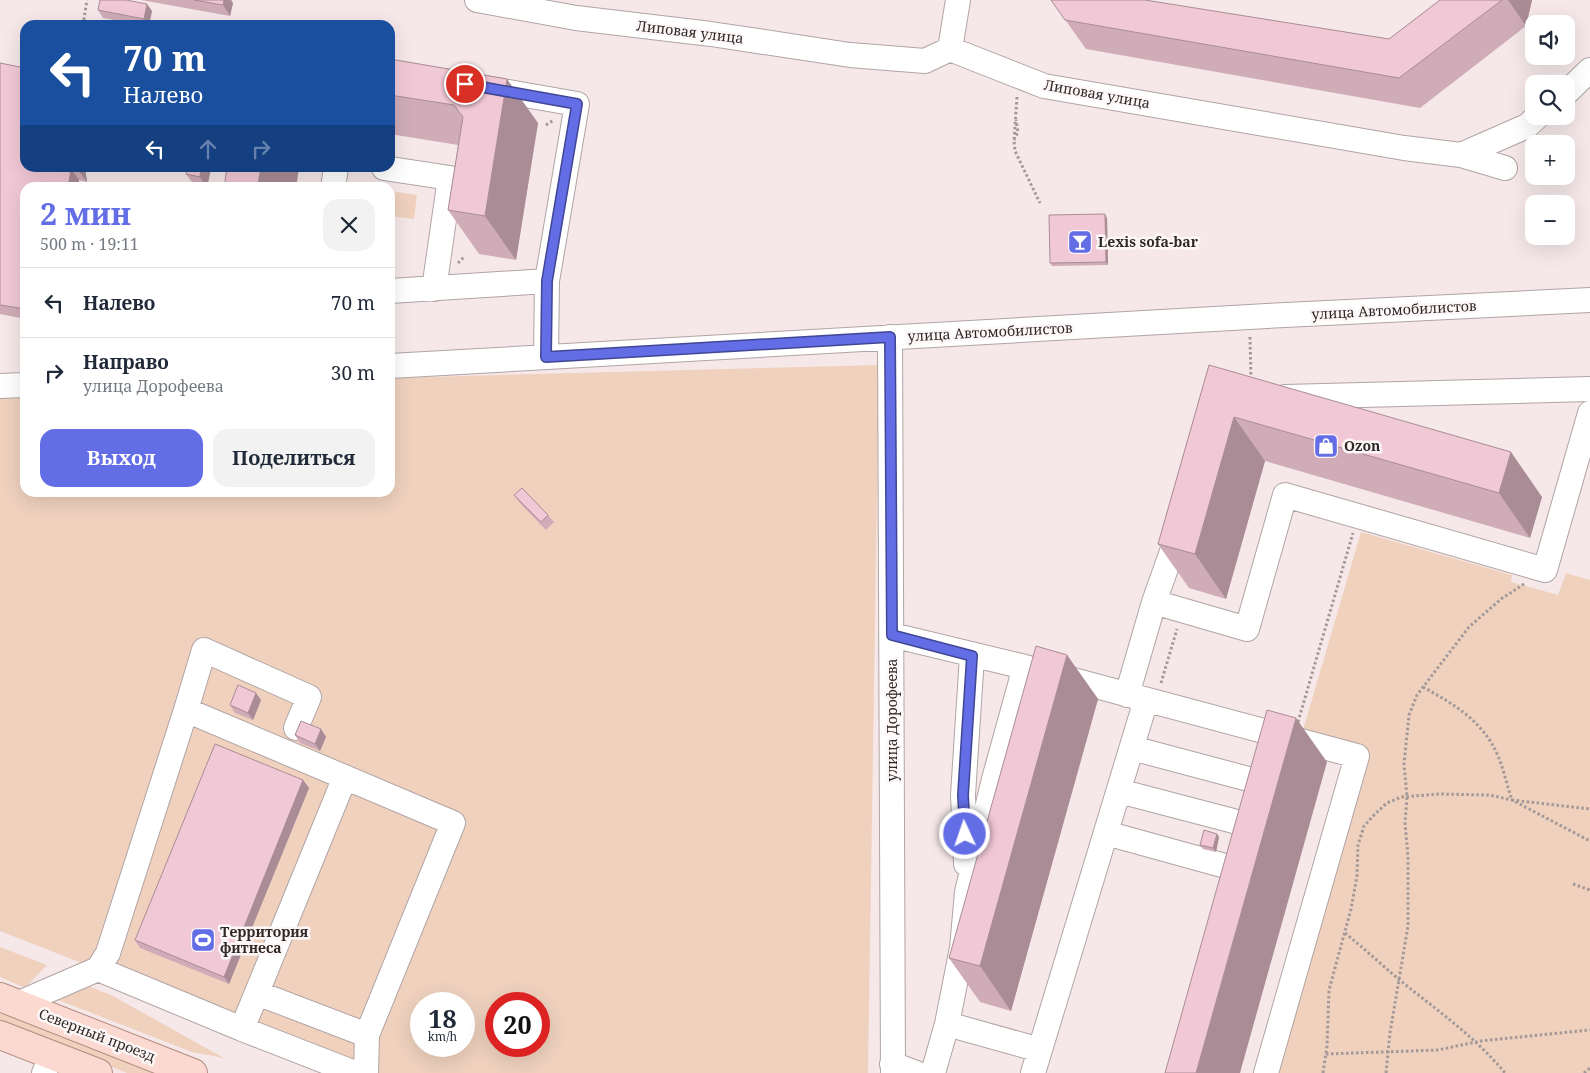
<!DOCTYPE html>
<html lang="ru">
<head>
<meta charset="utf-8">
<style>
  body { margin:0; font-family:"Noto Serif",serif; background:#f2f2f3; color:#1f2937; height:100vh; display:flex; flex-direction:column; font-size:19px; white-space:nowrap }
  * { box-sizing:border-box; margin:0 }
  p { font-size:16px; color:#747a83 }
  .icon { flex:none; width:28px; height:28px; fill:none; stroke:currentColor; stroke-width:2; stroke-linecap:round; stroke-linejoin:round }
  .map { position:relative; flex:1; overflow:hidden }
  .panel { position:absolute; left:20px; top:182px; width:375px; height:315px; display:flex; flex-direction:column; background:#fff; border-radius:15px; box-shadow:0 5px 20px #0002 }
  .panel>* { flex:none }
  .banner { position:absolute; left:20px; top:20px; width:375px; height:152px; border-radius:15px; box-shadow:0 5px 20px #0002; background:#1a4fa0; color:#fff; overflow:hidden }
  .controls { position:absolute; left:1525px; top:15px; display:grid; gap:10px }
  .controls a { display:grid; place-items:center; width:50px; height:50px; border-radius:10px; background:#fff; box-shadow:0 5px 20px #0002; font-size:25px }
  .speed { position:absolute; left:410px; top:992px; display:flex; gap:10px; font-size:25px; font-weight:700; text-align:center }
  .speed>* { display:grid; place-content:center; width:65px; height:65px; border-radius:50%; background:#fff; box-shadow:0 5px 20px #0002; line-height:1 }
  .speed small { font-size:12px; font-weight:400 }
  .speed .limit { border:8px solid #d22; background:#fff; color:#111 }
  .pin { position:absolute; display:grid; place-items:center; width:42px; height:42px; color:#fff; margin:-21px; border:2px solid #fff; border-radius:50%; box-shadow:0 1px 5px #0007 }
  .me { position:absolute; width:55px; margin:-28px; rotate:357deg; stroke-linejoin:round; filter:drop-shadow(0 0 4px #0008) }
  .turn { display:flex; align-items:center; gap:18px; height:105px; padding:0 20px; font-size:22px }
  .turn .icon { width:65px; height:65px; stroke-width:2.5 }
  .turn b { display:block; font-size:35px; line-height:42px }
  .lanes { display:flex; align-items:center; height:48px; padding:0 20px; background:#0003; justify-content:center; gap:25px; direction:ltr }
  .lanes .off { opacity:.35 }
  .round { display:grid; place-items:center; flex:none; width:52px; height:52px; border-radius:15px; background:#f2f2f3 }
  .overview { display:flex; align-items:center; justify-content:space-between; height:85px; padding:0 20px }
  h1 { font-size:30px; font-weight:700; line-height:38px; color:#636de5 }
  .button { display:flex; gap:10px; margin-top:auto; padding:10px 20px }
  .button a { flex:1; height:58px; border-radius:15px; background:#636de5; color:#fff; font-size:20px; font-weight:700; line-height:58px; text-align:center }
  .button a+a { background:#f2f2f3; color:#1f2937 }
  ul { padding:0; list-style:none }
  li { display:flex; align-items:center; gap:15px; height:70px; padding:0 20px; border-top:1px solid #e0e1e3 }
  li div { flex:1 }
  li b { display:block; font-size:19px }
  li em { font-style:normal }
  .map>svg:first-child { display:block }
</style>
</head>
<body>
<div class="map">
<svg width="1590" height="1073" viewBox="0 0 1590 1073">
  <rect width="100%" height="100%" fill="#f6e8e8"/>
  <path fill="#efd1be" fill-rule="evenodd" d="M390,191L417,195L414,219L390,216Z
    M879,365L868,1073H362L0,931V395L25,394V492H390V378ZM421,1004H464V1046H421ZM496,1004H539V1046H496Z
    M1361,532L1512,575L1511,582L1558,595L1566,573L1590,580V1073H1276L1366,749L1303,730Z
    M0,947L47,965L25,988L0,977Z
    M73,980L111,995L224,1058L192,1052L53,998Z
    M0,1011L158,1073H127L0,1023Z"/>
  <g fill="none" stroke-linecap="round" stroke-linejoin="round">
    <defs>
      <path id="minor" d="M477,0L576,18L711,34L850,55L925,61L950,49L1044,86L1404,148L1461,155L1527,126L1538,116
        M950,49L958,0
        M485,88L577,104L547,281L546,357
        M1566,93L1590,70
        M1461,155L1505,168
        M384,168L450,178L434,289
        M333,188L336,168
        M390,291L547,281
        M890,337L893,1073
        M390,366L1267,316L1590,300
        M0,386L25,385
        M1285,397L1590,389
        M1154,602L1180,529
        M892,635L1025,667L1357,756L1266,1073
        M1127,695L1154,602L1247,629L1285,495L1545,570L1590,413
        M186,710L204,650L309,697L296,728
        M1132,748L1252,780
        M1119,791L1241,823
        M1106,833L1229,867
        M966,864L963,795L972,656
        M98,969L242,1029L355,1073
        M257,993L367,1035
        M17,1004L98,969L108,953L186,710L453,823L367,1035L366,1073
        M947,1024L1040,1050
        M242,1029L345,777
        M892,1064L916,1073
        M44,1073L52,1055
        M933,1073L947,1024L962,948L967,892L994,779L1025,667
        M1033,1073L1146,700"/>
      <path id="major" d="M0,997L193,1073
        M0,1035L98,1073"/>
    </defs>
    <use href="#minor" stroke="#b1a4a4" stroke-width="26"/>
    <use href="#major" stroke="#b28b81" stroke-width="30"/>
    <path stroke="#a39898" stroke-width="3" stroke-dasharray="2.5 2.5" stroke-linecap="butt" d="M83,25L87,0
      M1017,97L1014,141L1015,151L1040,203
      M546,125L554,120
      M1014,140L1018,132L1016,120
      M458,263L465,256
      M1250,337L1251,380
      M1161,683L1177,629
      M1423,687C1454,704 1484,722 1498,756C1504,770 1507,786 1512,800L1590,809
      M1298,722L1353,533
      M1573,884L1590,890
      M1345,933C1366,950 1386,969 1407,986C1441,1013 1477,1039 1505,1073
      M1326,1054L1438,1050L1481,1041L1590,1030
      M1323,1073L1327,1046L1329,990L1351,909L1357,876L1358,845L1364,826L1375,814L1387,803L1401,797L1440,794L1489,795L1512,800L1590,841
      M1386,1073L1390,1033L1408,926V857L1405,823L1407,797L1404,764L1409,715L1417,695L1469,627L1501,599L1524,584
      M1584,1073L1590,1068"/>
    <use href="#minor" stroke="#fff" stroke-width="24"/>
    <use href="#major" stroke="#fbd9d0" stroke-width="28"/>
  </g>
  <path fill="#cfacb8" d="M141,0H231L233,3L230,16Z
    M1051,0L1389,39L1440,0H1532L1526,26L1420,108L1086,49Z
    M98,10L152,11L149,25H143L103,18Z
    M390,59L538,123L516,260L479,254L448,210L458,145L390,134Z
    M0,63L25,168H85L87,182L79,180L78,188H25V319L0,314Z
    M211,168L207,188L194,185L186,174Z
    M1107,218L1108,265L1052,266L1050,263Z
    M1209,365L1542,497L1530,538L1265,461L1226,599L1189,588L1158,544Z
    M514,495L548,515L554,522L546,530L519,502Z
    M1067,655L1098,699L1011,1011L980,1002L949,958Z
    M261,700L253,720L235,713L230,705Z
    M321,729L326,737L320,751L300,743L295,735Z
    M303,780L309,788L229,984L140,948L135,940Z
    M1217,834L1219,837L1216,852L1203,849L1200,845Z"/>
  <path fill="#a98c96" d="M224,0H231L233,3L230,16L223,5Z
    M1508,0H1532L1526,26Z
    M147,4L152,11L149,25H148L144,19Z
    M507,79L538,123L516,260L485,216Z
    M79,168H85L87,182L79,171Z
    M201,168H211L207,188L200,177Z
    M261,168H299L296,188H257Z
    M71,169L79,180L78,188H68Z
    M1105,214L1107,218L1108,265L1106,262Z
    M1234,417L1265,461L1226,599L1195,554Z
    M1511,452L1542,497L1530,538L1499,493Z
    M1067,655L1098,699L1011,1011L980,966Z
    M256,693L261,700L253,720L248,713Z
    M1296,718L1327,762L1240,1073H1196Z
    M321,729L326,737L320,751L315,744Z
    M303,780L309,788L229,984L224,977Z
    M1217,834L1219,837L1216,852L1213,848Z"/>
  <path fill="#f1c8d6" stroke="#a98c96" d="M100,0H126L147,4L144,19L98,10Z
    M194,0H224L223,5Z
    M1051,0H1145L1389,39L1440,0H1502L1399,78L1065,20Z
    M390,59L507,79L485,216L448,210L463,117L454,105L390,95Z
    M0,63L25,68V168H79V171L71,169L68,188H25V309L0,305Z
    M188,168H201L200,177L186,174Z
    M227,168H261L257,188H224Z
    M1105,214L1106,262L1050,263L1049,215Z
    M1209,365L1511,452L1499,493L1234,417L1195,554L1158,544Z
    M522,488L548,515L541,522L514,495Z
    M1036,646L1067,655L980,966L949,958Z
    M238,685L256,693L248,713L230,705Z
    M1267,710L1296,718L1196,1073H1165Z
    M301,721L321,729L315,744L295,735Z
    M215,744L303,780L224,977L135,940Z
    M1204,830L1217,834L1213,848L1200,845Z"/>
  <g fill="none" stroke-linecap="round" stroke-linejoin="round">
    <defs>
      <path id="route" d="M465,84L577,104L547,281L546,357L890,337L892,635L972,656L963,795L965,834"/>
    </defs>
    <use href="#route" stroke="#404795" stroke-width="12"/>
    <use href="#route" stroke="#636de5" stroke-width="9"/>
  </g>
  <defs>
    <symbol id="bar-square" viewBox="-11 -11 22 22"><rect x="-9" y="-9" width="18" height="18" rx="4" fill="#636de5" stroke="#fdf7f7"/><path d="M-6-5H6L.8 .8V4.5H3.5V6h-7V4.5H-.8V.8Z" fill="#fff"/></symbol>
    <symbol id="shop-square" viewBox="-11 -11 22 22"><rect x="-9" y="-9" width="18" height="18" rx="4" fill="#636de5" stroke="#fdf7f7"/><path d="M-5-2.5h2.3a2.7 3.5 0 0 1 5.4 0H5L5.5 6h-11ZM-1.5-2.5h3a1.5 2.3 0 0 0-3 0Z" fill="#fff"/></symbol>
    <symbol id="stadium-square" viewBox="-11 -11 22 22"><rect x="-9" y="-9" width="18" height="18" rx="4" fill="#636de5" stroke="#fdf7f7"/><path d="M0-5a6.5 5 0 1 0 0 10a6.5 5 0 1 0 0-10ZM-3.5-1.8h7v3.6h-7Z" fill="#fff"/></symbol>
  </defs>
  <g fill-rule="evenodd">
    <use href="#bar-square" x="1066" y="228" width="28" height="28"/>
    <use href="#shop-square" x="1312" y="432" width="28" height="28"/>
    <use href="#stadium-square" x="189" y="926" width="28" height="28"/>
  </g>
  <g text-anchor="middle" stroke-width="5" stroke-linejoin="round" paint-order="stroke">
    <g font-size="14" fill="#2e2828" stroke="#fdf7f7">
      <text transform="translate(690 32) rotate(7)" y="5">Липовая улица</text>
      <text transform="translate(1097 94) rotate(10)" y="5">Липовая улица</text>
      <text transform="translate(1394 310) rotate(-3)" y="5">улица Автомобилистов</text>
      <text transform="translate(990 332) rotate(-3)" y="5">улица Автомобилистов</text>
      <text transform="translate(892 720) rotate(-90)" y="5">улица Дорофеева</text>
      <text transform="translate(97 1035) rotate(21)" y="5">Северный проезд</text>
    </g>
    <g font-size="14" font-weight="bold" fill="#2e2828" stroke="#fdf7f7" text-anchor="start">
      <text x="1098" y="247">Lexis sofa-bar</text>
      <text x="1344" y="451">Ozon</text>
      <text x="220" y="937">Территория<tspan x="220" dy="16">фитнеса</tspan></text>
    </g>
  </g>
</svg>
<div class="controls">
<a><svg class="icon" aria-label="sound" viewBox="0 0 24 24"><path d="M4 9h4l5-4v14l-5-4H4zM17 9q2 3 0 6"/></svg></a>
<a><svg class="icon" aria-label="search" viewBox="0 0 24 24"><circle cx="10" cy="10" r="6"/><path d="M15 15l6 6"/></svg></a>
<a>+</a>
<a>−</a>
</div>
<div class="speed"><div>18<small>km/h</small></div><div class="limit">20</div></div>
<div class="pin" style="left:465px;top:84px;background:#d93025"><svg class="icon" aria-label="arrive" viewBox="0 0 24 24"><path d="M6 21V4h12l-3 4 3 4H6"/></svg></div>
<svg class="me" style="left:965px;top:834px" viewBox="-20 -20 40 40"><circle r="17" fill="#636de5" stroke="#fff" stroke-width="3"/><path d="M0-11L8 9 0 5-8 9z" fill="#fff"/></svg>
<div class="banner">
<div class="turn"><svg class="icon" aria-label="left" viewBox="0 0 24 24"><path d="M17 20v-9H6M10 6l-5 5 5 5"/></svg><div><b>70 m</b>Налево</div></div>
<div class="lanes"><svg class="icon" aria-label="left" viewBox="0 0 24 24"><path d="M17 20v-9H6M10 6l-5 5 5 5"/></svg><svg class="icon off" aria-label="ahead" viewBox="0 0 24 24"><path d="M12 20V5M6 11l6-6 6 6"/></svg><svg class="icon off" aria-label="right" viewBox="0 0 24 24"><path d="M7 20v-9h11M14 6l5 5-5 5"/></svg></div>
</div>
<section class="panel">
<div class="overview"><div><h1>2 мин</h1><p>500 m · 19:11</p></div><a class="round"><svg class="icon" aria-label="close" viewBox="0 0 24 24"><path d="M6 6l12 12M18 6L6 18"/></svg></a></div>
<ul>
<li><svg class="icon" aria-label="left" viewBox="0 0 24 24"><path d="M17 20v-9H6M10 6l-5 5 5 5"/></svg><div><b>Налево</b></div><em>70 m</em></li>
<li><svg class="icon" aria-label="right" viewBox="0 0 24 24"><path d="M7 20v-9h11M14 6l5 5-5 5"/></svg><div><b>Направо</b><p>улица Дорофеева</p></div><em>30 m</em></li>
</ul>
<div class="button"><a>Выход</a><a>Поделиться</a></div>
</section>
</div>
</body>
</html>
